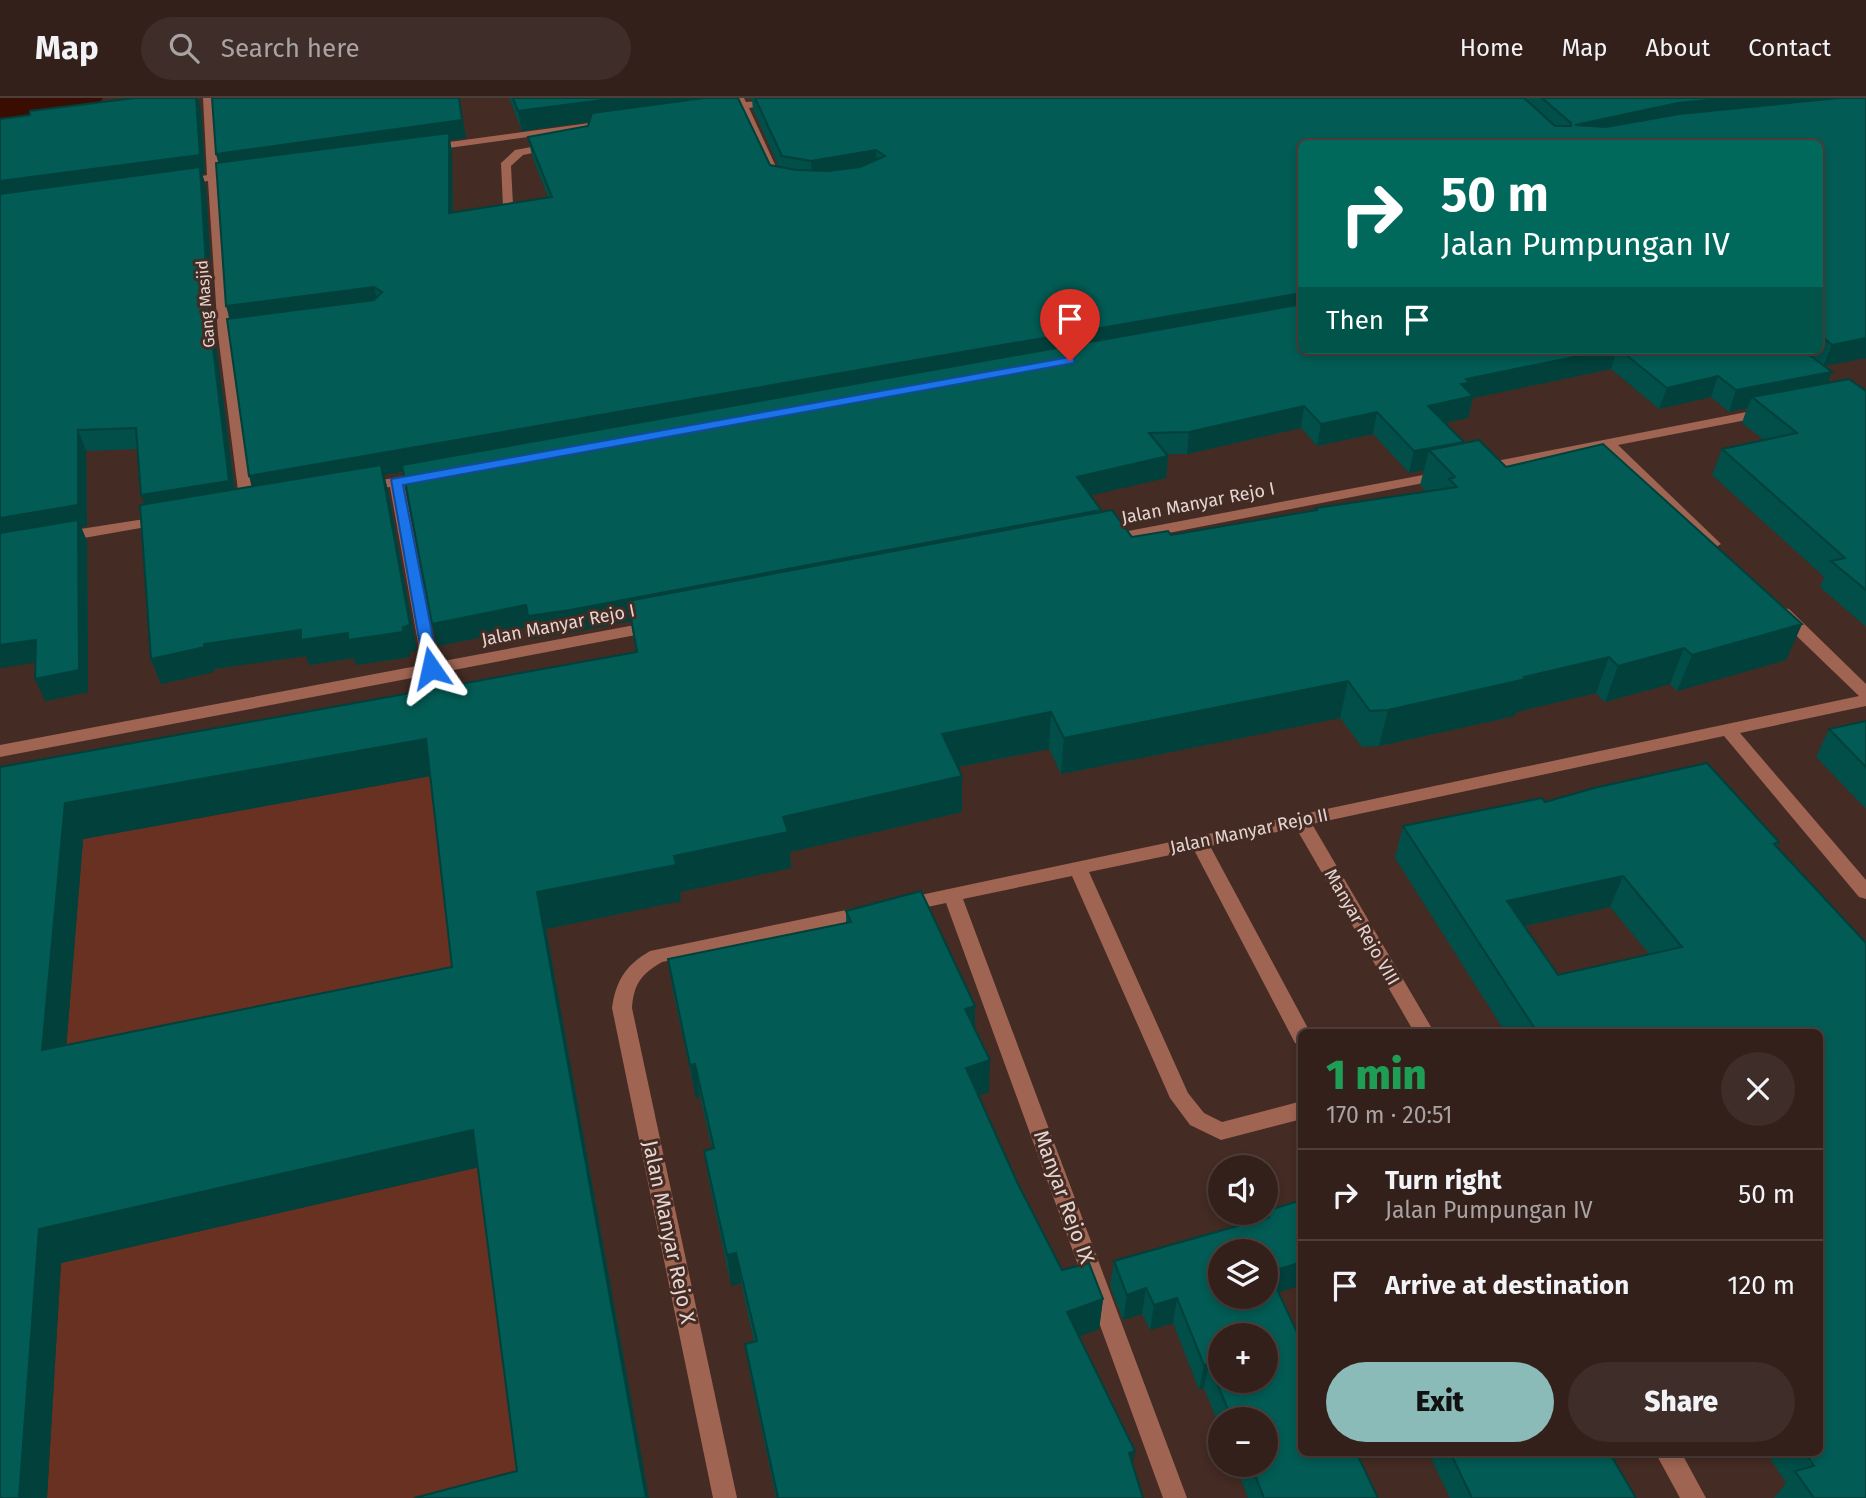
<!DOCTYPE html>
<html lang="en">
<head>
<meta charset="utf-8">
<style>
  body { margin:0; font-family:"Fira Sans",sans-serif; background:#3e2d28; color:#f1f3f6; height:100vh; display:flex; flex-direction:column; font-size:26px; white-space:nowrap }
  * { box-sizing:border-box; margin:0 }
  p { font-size:23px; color:#a9a3a3 }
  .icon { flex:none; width:38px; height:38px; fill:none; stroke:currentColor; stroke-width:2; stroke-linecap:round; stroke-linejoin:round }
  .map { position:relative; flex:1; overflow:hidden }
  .sheet { position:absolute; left:1298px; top:931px; width:525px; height:427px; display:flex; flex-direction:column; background:#33201b; border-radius:10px; box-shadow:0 4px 10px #0003,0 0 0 2px #4e3e3a }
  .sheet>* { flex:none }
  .hud { position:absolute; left:1298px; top:42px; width:525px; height:214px; border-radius:10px; box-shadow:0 4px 10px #0003,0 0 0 2px #4e3e3a; background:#00695c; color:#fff; overflow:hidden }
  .tools { position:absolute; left:1208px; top:1057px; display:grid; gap:14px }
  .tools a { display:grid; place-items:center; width:70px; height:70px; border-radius:50%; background:#33201b; box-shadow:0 4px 10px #0003,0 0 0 2px #4e3e3a; font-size:35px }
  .pin { position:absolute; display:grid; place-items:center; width:60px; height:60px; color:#fff; margin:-72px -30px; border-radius:50% 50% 50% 0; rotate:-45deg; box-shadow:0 0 7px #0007 }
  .pin .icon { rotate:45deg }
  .me { position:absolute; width:77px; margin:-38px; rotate:349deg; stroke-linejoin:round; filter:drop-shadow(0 0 5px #0008) }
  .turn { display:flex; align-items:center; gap:24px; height:147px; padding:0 28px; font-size:32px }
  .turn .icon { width:91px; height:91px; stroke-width:2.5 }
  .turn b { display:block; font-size:49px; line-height:60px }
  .then { display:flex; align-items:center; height:66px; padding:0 28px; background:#0003; gap:14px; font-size:26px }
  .round { display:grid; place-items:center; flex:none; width:74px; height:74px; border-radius:37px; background:#3e2d28 }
  .summary { display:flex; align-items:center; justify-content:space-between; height:119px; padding:0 28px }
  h1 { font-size:42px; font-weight:800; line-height:52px; color:#1e9e55 }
  .primary-button { display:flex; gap:14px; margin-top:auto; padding:14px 28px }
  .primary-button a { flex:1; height:80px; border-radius:42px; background:#8bbbb9; color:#111; font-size:28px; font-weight:800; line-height:80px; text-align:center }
  .primary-button a+a { background:#3e2d28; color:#f1f3f6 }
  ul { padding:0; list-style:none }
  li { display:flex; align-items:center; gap:21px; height:91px; padding:0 28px; border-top:2px solid #4e3e3a }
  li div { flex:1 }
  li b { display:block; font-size:26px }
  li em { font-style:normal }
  header { display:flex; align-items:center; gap:42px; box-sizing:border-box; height:98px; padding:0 35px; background:#33201b; border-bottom:2px solid #4e3e3a }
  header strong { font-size:33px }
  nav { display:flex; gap:38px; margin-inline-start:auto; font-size:24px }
  .search { width:490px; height:63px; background:#3e2d28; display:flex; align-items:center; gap:18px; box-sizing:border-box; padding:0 24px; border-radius:38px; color:#a9a3a3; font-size:26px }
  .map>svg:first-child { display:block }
</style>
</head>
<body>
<header>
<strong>Map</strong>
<div class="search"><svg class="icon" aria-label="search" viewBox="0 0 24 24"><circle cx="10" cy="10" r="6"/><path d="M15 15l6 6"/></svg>Search here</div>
<nav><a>Home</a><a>Map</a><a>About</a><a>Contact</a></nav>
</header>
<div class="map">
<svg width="1866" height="1400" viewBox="0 0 1866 1400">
  <rect width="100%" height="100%" fill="#442b24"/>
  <path fill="#683121" d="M436,677L463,905L63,988L83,741Z
    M484,1068L528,1400H47L61,1165Z"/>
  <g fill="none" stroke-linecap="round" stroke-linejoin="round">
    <path fill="#3a0d02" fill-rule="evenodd" d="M0,0H103L95,12L0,26Z"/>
    <path fill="#9f6452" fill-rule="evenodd" d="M203,0H213L219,75L240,72L246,75L219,82L230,237L254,408L247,412L240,408L218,237L208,83L181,87L175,84L207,77Z
      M734,0H744L746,4L807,0L802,3L749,10L778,73L776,75L766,73L739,12L718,14L713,11L736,5Z
      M597,24L602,27L601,29L427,53L421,50L427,47Z
      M553,45L559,48L557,50L523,57L511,68L513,107L503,109L501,65L515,52Z
      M1767,310L1774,314L1772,317L1618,347L1718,443L1721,446L1713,451L1708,449L1605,350L1481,374L1474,370L1481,366Z
      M1444,373L1449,374V380L1107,447L1100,442L1107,437Z
      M427,374L432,375V381L404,386L438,564L656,523L664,528L662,532L0,659V647L422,567L390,389L365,393L358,389L365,385Z
      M164,418L169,419V425L61,444L54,439L61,434Z
      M1783,510L1789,511L1866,586V608L1740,635L1866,782V801L1859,799L1724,638L1312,726L1434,934H1414L1296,730L1210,748L1310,934H1302V947L1295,945L1194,752L1089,774L1188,995L1204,1015L1222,1024L1302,1003V1021L1221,1042L1190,1027L1170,1000L1072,778L963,801L1187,1400H1163L946,805L904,814L897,812L895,807L897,802L1859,598L1777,519L1775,515Z
      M870,807L877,809L879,814L877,819L662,864C641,876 634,886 632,910L737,1400H713L612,910C616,882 626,867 650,853Z
      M1655,1354H1681L1706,1400H1680Z"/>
  </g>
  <path fill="#024e48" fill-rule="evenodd" d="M196,0H198L201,11L205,76H202L206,88L215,237L235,392L253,389L249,378L230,221L219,65L216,56L212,0H459L466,40L450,42L452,54L453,114L548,99L532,58L528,39L588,28L589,24L522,33L509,0H738L770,67L779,69L753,12L752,1H748L746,0H1866V260L1824,268L1832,274L1828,285L1866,293V529L1820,489L1824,479L1712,377L1722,351L1764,342L1742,325L1747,310L1729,314L1711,299L1659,311L1611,271L1473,300L1468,320L1445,325L1463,345L1802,526L1786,562L1677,593L1670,586L1605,604L1596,595L1516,614L1515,618L1379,648L1362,649L1340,620L1061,676L1049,651L958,669L962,678V714L790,754L791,770L680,794L681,803L546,831L649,1400H414L517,1373L478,1069L61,1165L0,669L636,554L631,523L574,534L533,541L530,529L438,548L403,374L384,377L388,392L417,553L410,554V559L356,567L354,560L309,567L306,558L214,571V574L161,586L151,561L144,407L138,351L86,353L87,428L81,429L87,443L88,594L45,603L35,564L0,570V21ZM1302,46H1820V252H1302ZM1301,330L1317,348L1373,336L1409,375L1424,372L1420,387L1426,393L1316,410L1315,413L1171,437L1132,439L1101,414V412L1090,397L1166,380L1168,358L1166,356H1187ZM430,678L452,869L66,948L83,741Z
    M1866,623V711L1816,659L1829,631Z
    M1707,665L1779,744L1777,749L1866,845V1400H1774L1786,1385L1766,1354H1820V934H1505L1395,760L1403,728L1542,700L1545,704L1594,690ZM1610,809L1649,856L1558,877L1525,828Z
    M846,813L975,908V931L989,994L979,998L1018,1086L1062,1172L1103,1201L1099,1231L1079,1238L1133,1367L1143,1400H776L750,1276L745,1246L754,1244L741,1185L731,1188L709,1084L704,1053L712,1051L700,999L696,1000L673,894L668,861L846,825Z
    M1302,1102V1187L1278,1194L1302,1354H1375L1358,1359L1378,1400H1248L1235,1367H1265V1321H1220V1330L1204,1290L1199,1292L1173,1225L1150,1232L1142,1216L1123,1222L1110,1188L1114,1163L1264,1120L1266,1113Z
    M1428,1354H1609L1636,1400H1450Z"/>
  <path fill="#01403b" d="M196,0H198L201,11L205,76H202L206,88L215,237L236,404L149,418L141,397L209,217L0,103V83Z
    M459,0L466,40L450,42L452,54L453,135L221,74L216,56Z
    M618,0H733V4L522,33L518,13Z
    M1729,0H1866L1574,46L1575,27L1678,5Z
    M876,52L877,71L812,82L811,63Z
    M374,189L379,209L232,229L226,208Z
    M1302,195V215L384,377L388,392L417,553L410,554V559L356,567L354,560L309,567L306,558L214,571V574L161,586L151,561L204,546L301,532L348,535L403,534L256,400L249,378Z
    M1866,240V260L1823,268L1832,247Z
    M1608,252H1617L1611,271L1473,300L1468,320L1423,329L1428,308L1461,286L1466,281Z
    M1803,252H1812L1804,272Z
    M1832,274L1824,295L1752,299L1747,310L1729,314L1736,292Z
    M1718,278L1711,299L1659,311L1667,290Z
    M1304,308L1301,330L1187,356L1189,334Z
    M1377,314L1373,336L1317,348L1321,326Z
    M78,332L86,353L87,428L81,429L87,443L88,594L45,603L35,581L79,572L0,442V420Z
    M1464,344L1458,365L1429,352L1424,372L1409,375L1414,353Z
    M1168,358L1166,380L1075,401L1077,379Z
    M1101,412L1099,434L574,534L533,541L530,529L438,548L432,526L526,507Z
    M1802,526L1786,562L1677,593L1692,557Z
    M36,542L46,563L0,570V547Z
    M1684,550L1670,586L1605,604L1618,568Z
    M1609,559L1596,595L1516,614L1515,618L1379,648L1388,612Z
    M1348,583L1340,620L1061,676L1064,640Z
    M1051,614L1049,651L942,672V636Z
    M426,641L436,677L83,741L63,988L42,952L65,705Z
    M962,678V714L790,754L791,770L680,794L681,803L546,831L649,1400H646L537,794L674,758L783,719Z
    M1623,778L1610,809L1497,834L1507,803Z
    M975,908V940L965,911Z
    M990,962L989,994L965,1002L966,970Z
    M695,966L700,999L696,1000L690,967Z
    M473,1032L484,1068L61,1165L47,1400H19L39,1131Z
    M736,1155L741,1185L731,1188L727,1157Z
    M1302,1164V1187L1265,1198L1269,1174Z
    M1146,1190L1142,1216L1123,1222L1127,1197Z
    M1177,1200L1173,1225L1150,1232L1154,1207Z
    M1103,1201L1099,1231L1064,1244L1067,1214Z
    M1209,1266L1204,1290L1199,1292L1204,1267Z
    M1135,1353L1130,1381L1129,1355Z
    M1343,1354H1375L1340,1364Z"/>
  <path fill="#025b54" stroke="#01403b" stroke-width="2" fill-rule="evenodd" d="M135,0H196L200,57L0,83V21L30,17V13Z
    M212,0H459L462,22L216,56Z
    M513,0H618L518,13Z
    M704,0H738L770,67L796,72L828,73L860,69L885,58L876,52L811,63L782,58L755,0H1524L1555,28H1571V25L1542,0H1729L1678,5L1575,27L1606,29L1679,16L1839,0H1866V240L1832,247L1820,237V46H1302V195L249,378L227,221L374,202L382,194L374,189L226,208L216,65L449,35V115L552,99L528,39L588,28L592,15Z
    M200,69L209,217L229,383L141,397L136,330L78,332V407L0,420V96Z
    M1302,206V252H1608L1466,281L1470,285L1461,286L1473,298L1428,308L1464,344L1414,353L1377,314L1321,326L1304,308L1189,334L1149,335L1168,358L1077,379L1101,412L570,512L528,518L526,507L432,526L402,367Z
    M1620,252H1805H1803L1832,274L1736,292L1718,278L1667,290Z
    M1849,281L1866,293V492L1831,463L1845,460L1722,351L1797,335L1752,299Z
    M1479,342L1506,369L1603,346L1802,526L1692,557L1684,550L1618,568L1609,559L1524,579L1526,581L1388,612L1370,613L1348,583L1064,640L1051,614L942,636L962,678L783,719L788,734L674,758L676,767L537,794L646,1400H414L517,1373L473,1032L39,1131L19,1400H0V669L637,554L628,503L1112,412L1132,439L1168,433L1171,437L1317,412L1316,410L1457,389L1449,381L1455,379L1429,352ZM426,641L452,869L42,952L65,705Z
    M381,367L410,527L403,529V534L348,542V535L301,542V532L204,546L205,549L151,561L140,407Z
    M78,422L79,572L35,581L36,542L0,547V435Z
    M1866,623V669L1829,631Z
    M1707,665L1779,744L1774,746L1866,845V1400H1814L1795,1373L1814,1368L1805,1354H1820V934H1537L1403,728L1542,700L1545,704L1594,690ZM1623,778L1682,849L1558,877L1507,803Z
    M921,793L975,908L965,911L990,962L966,970L1018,1086L1062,1172L1089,1165L1103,1201L1067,1214L1135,1353L1129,1355L1143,1400H778L745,1246L757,1243L736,1155L727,1157L704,1053L714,1050L695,966L690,967L668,861L851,824L846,813Z
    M1302,1102V1164L1269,1174L1302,1245V1354H1356L1378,1400H1264L1251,1367H1265V1321H1232L1209,1266L1204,1267L1177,1200L1154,1207L1146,1190L1127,1197L1114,1163L1269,1119L1266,1113ZM1220,1153H1265V1199H1220ZM1220,1237H1265V1283H1220Z
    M1450,1354H1609L1636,1400H1472Z"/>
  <path fill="#1a73e8" stroke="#114b97" stroke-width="2" d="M1070,259L1074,260V265L403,387L439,570L431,575L424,570L391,381Z"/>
  <g text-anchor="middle" stroke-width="6" stroke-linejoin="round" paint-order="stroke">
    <g font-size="16" fill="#e5d5d0" stroke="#442b24">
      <text transform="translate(205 206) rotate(-95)" y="6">Gang Masjid</text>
    </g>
    <g font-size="18" fill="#e5d5d0" stroke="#442b24">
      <text transform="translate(1198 405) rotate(-11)" y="6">Jalan Manyar Rejo I</text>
      <text transform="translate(558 527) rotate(-11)" y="6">Jalan Manyar Rejo I</text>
      <text transform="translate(1249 733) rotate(-12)" y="6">Jalan Manyar Rejo II</text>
      <text transform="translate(1362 829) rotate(60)" y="6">Manyar Rejo VIII</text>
    </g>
    <g font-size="21" fill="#e5d5d0" stroke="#442b24">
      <text transform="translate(1064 1099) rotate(70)" y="7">Manyar Rejo IX</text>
      <text transform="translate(669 1134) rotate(78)" y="7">Jalan Manyar Rejo X</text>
    </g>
  </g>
</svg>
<div class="tools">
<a><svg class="icon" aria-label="sound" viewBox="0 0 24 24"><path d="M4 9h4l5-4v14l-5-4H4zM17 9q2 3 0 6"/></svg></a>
<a><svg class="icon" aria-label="layers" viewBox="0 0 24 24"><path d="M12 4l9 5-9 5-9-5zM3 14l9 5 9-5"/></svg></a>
<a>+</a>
<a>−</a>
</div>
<div class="pin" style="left:1070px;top:263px;background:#d93025"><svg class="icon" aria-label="arrive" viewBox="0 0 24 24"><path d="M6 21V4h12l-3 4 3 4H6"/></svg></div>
<svg class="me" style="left:431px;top:570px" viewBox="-20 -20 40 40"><path d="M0-17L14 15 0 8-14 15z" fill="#1a73e8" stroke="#fff" stroke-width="4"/></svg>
<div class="hud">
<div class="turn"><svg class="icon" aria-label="right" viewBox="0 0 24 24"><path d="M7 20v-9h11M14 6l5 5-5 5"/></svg><div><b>50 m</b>Jalan Pumpungan IV</div></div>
<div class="then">Then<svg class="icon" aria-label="arrive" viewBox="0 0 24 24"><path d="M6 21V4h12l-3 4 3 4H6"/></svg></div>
</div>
<section class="sheet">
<div class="summary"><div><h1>1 min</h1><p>170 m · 20:51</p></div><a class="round"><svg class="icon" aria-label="close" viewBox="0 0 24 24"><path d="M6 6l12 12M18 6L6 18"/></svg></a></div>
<ul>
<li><svg class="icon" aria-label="right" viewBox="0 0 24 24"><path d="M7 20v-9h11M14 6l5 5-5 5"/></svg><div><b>Turn right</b><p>Jalan Pumpungan IV</p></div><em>50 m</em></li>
<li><svg class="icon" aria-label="arrive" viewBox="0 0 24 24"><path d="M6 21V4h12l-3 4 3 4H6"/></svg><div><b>Arrive at destination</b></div><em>120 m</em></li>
</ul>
<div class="primary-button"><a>Exit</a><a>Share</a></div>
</section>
</div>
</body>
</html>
